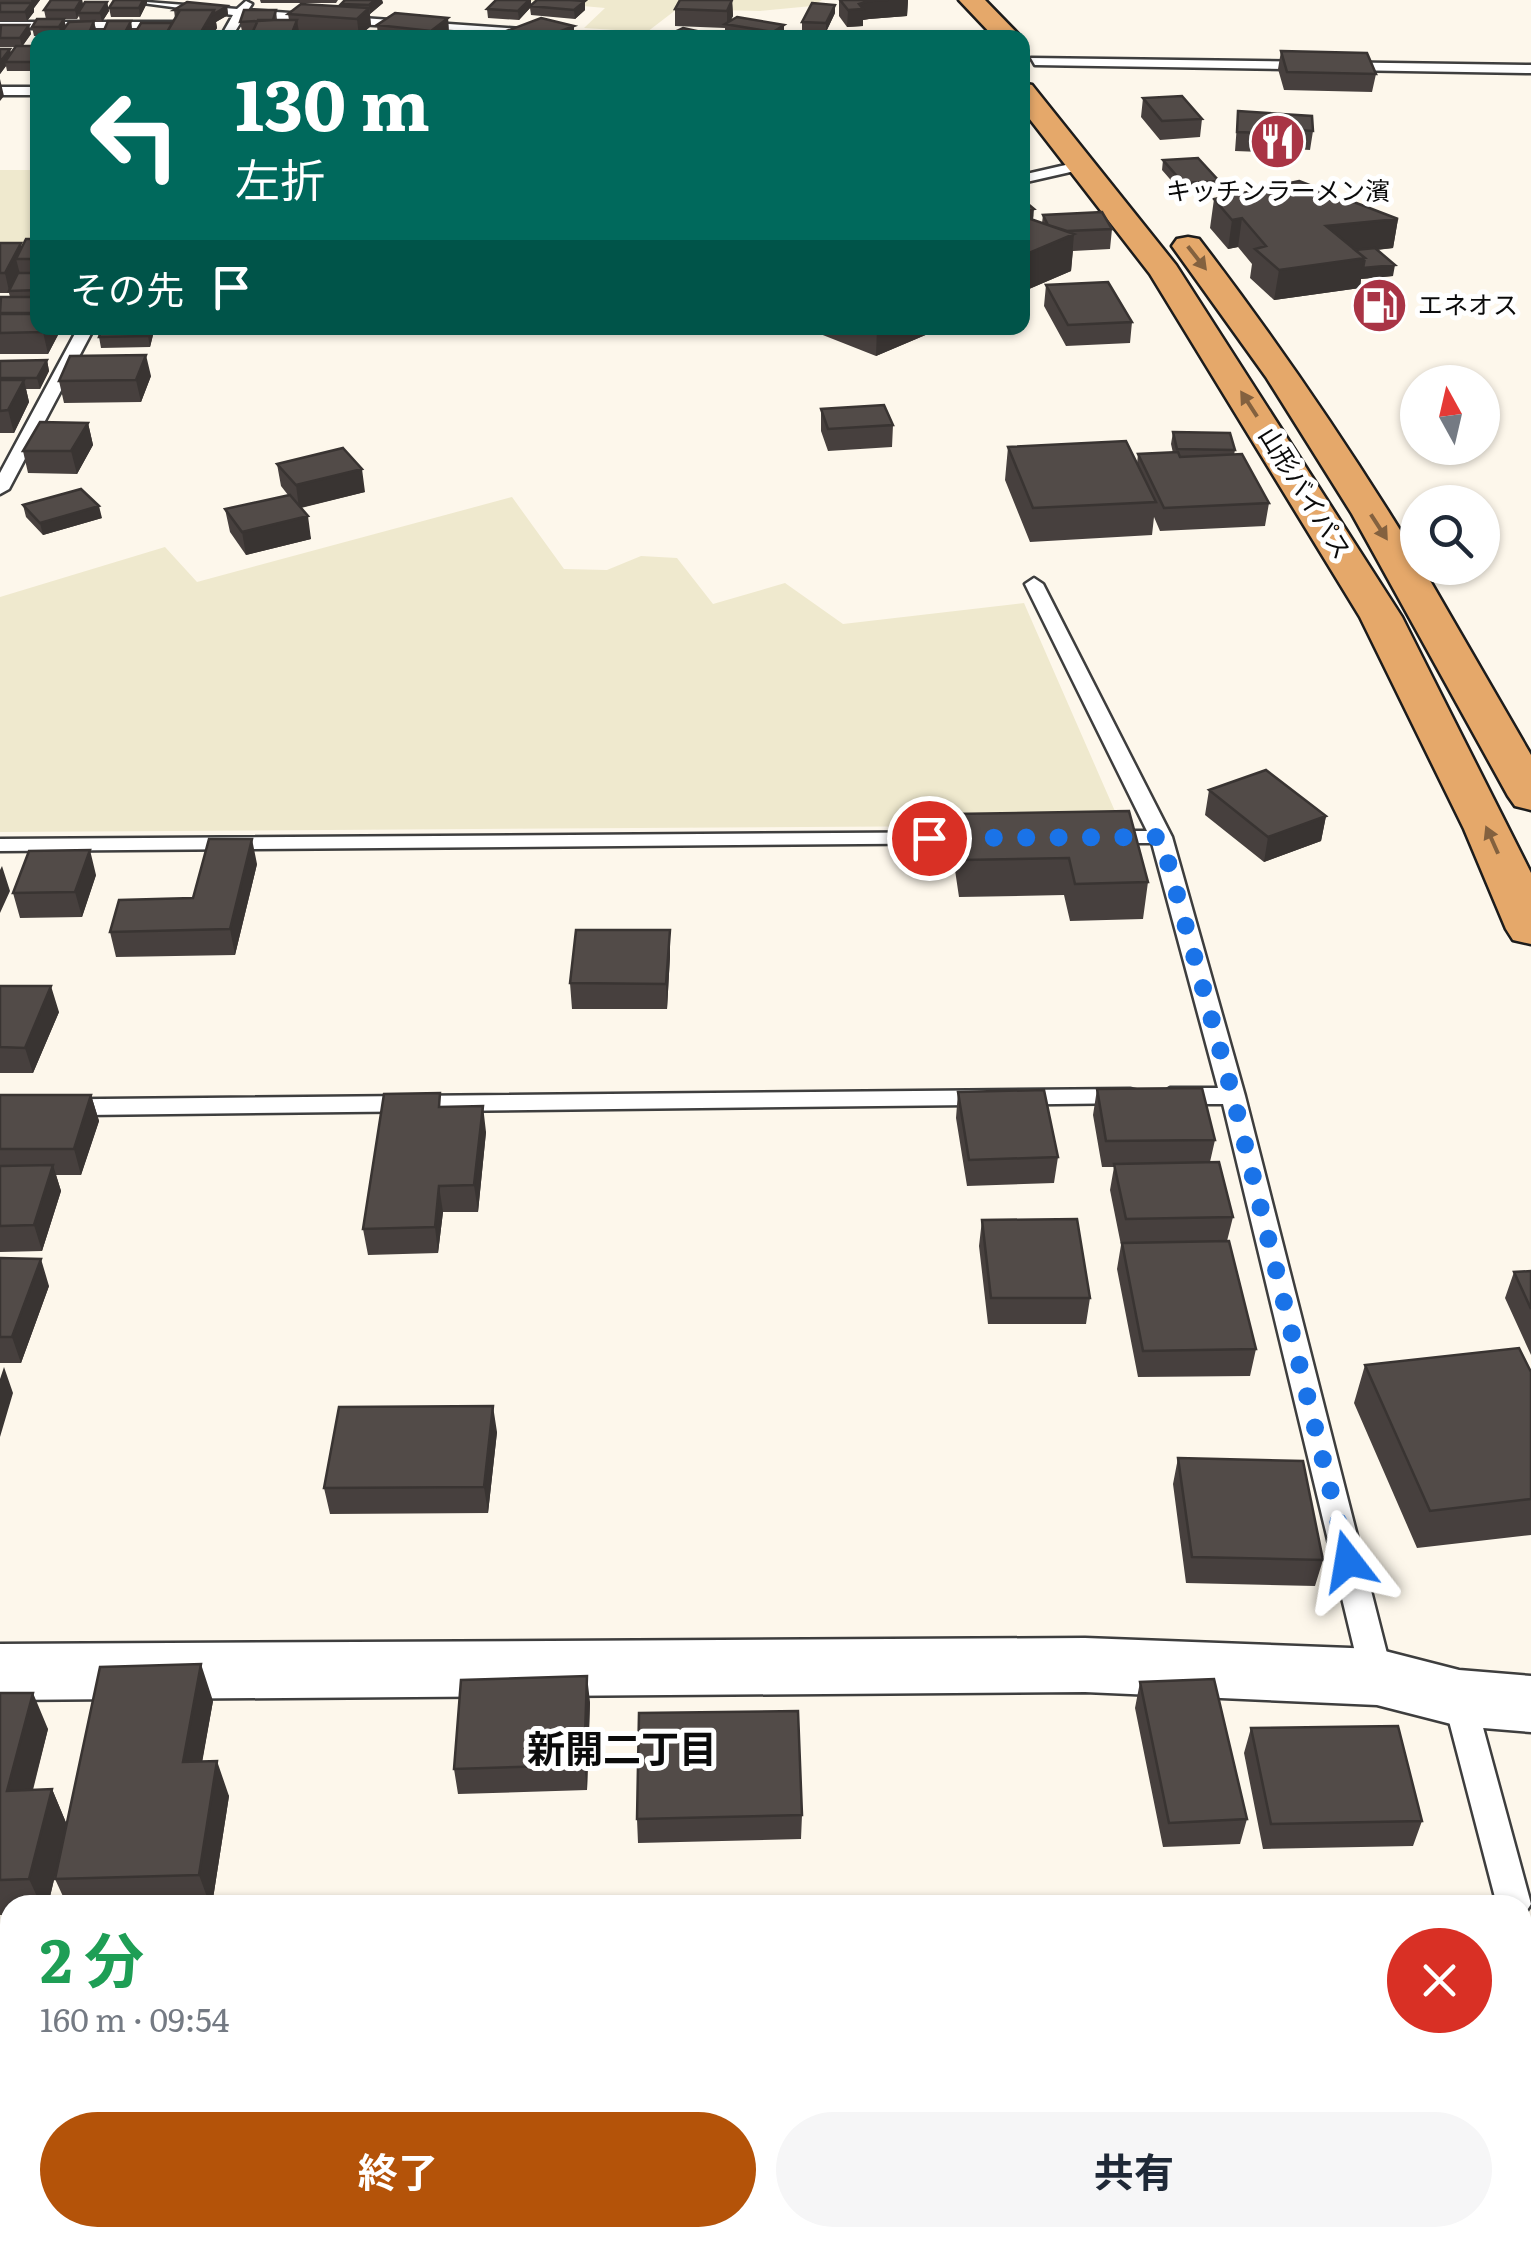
<!DOCTYPE html>
<html lang="ja">
<head>
<meta charset="utf-8">
<style>
  body { margin:0; font-family:Literata,"Noto Sans JP",serif; background:#f6f6f7; color:#1f2937; height:100vh; display:flex; flex-direction:column; font-size:38px; white-space:nowrap }
  * { box-sizing:border-box; margin:0 }
  p { font-size:32px; color:#747a83 }
  .icon { flex:none; width:55px; height:55px; fill:none; stroke:currentColor; stroke-width:2; stroke-linecap:round; stroke-linejoin:round }
  .map { position:relative; flex:1; overflow:hidden }
  .panel { position:absolute; left:0px; top:1895px; width:1532px; height:352px; display:flex; flex-direction:column; background:#fff; border-radius:30px 30px 0 0; box-shadow:0 2px 8px #0004 }
  .panel>* { flex:none }
  .banner { position:absolute; left:30px; top:30px; width:1000px; height:305px; border-radius:20px; box-shadow:0 2px 8px #0004; background:#00695c; color:#fff; overflow:hidden }
  .needle { width:65px; rotate:352deg }
  .tools { position:absolute; left:1400px; top:365px; display:grid; gap:20px }
  .tools a { display:grid; place-items:center; width:100px; height:100px; border-radius:50%; background:#fff; box-shadow:0 2px 8px #0004; font-size:50px }
  .pin { position:absolute; display:grid; place-items:center; width:85px; height:85px; color:#fff; margin:-42px; border:5px solid #fff; border-radius:50%; box-shadow:0 2px 10px #0007 }
  .me { position:absolute; width:110px; margin:-55px; rotate:346deg; stroke-linejoin:round; filter:drop-shadow(0 0 8px #0008) }
  .turn { display:flex; align-items:center; gap:35px; height:210px; padding:0 40px; font-size:45px }
  .turn .icon { width:130px; height:130px; stroke-width:2.5 }
  .turn b { display:block; font-size:70px; line-height:85px }
  .then { display:flex; align-items:center; height:95px; padding:0 40px; background:#0003; gap:20px; font-size:38px }
  .round { display:grid; place-items:center; flex:none; width:105px; height:105px; border-radius:52px; background:#f6f6f7 }
  .overview { display:flex; align-items:center; justify-content:space-between; height:170px; padding:0 40px }
  h1 { font-size:60px; font-weight:700; line-height:75px; color:#1e9e55 }
  .button { display:flex; gap:20px; margin-top:auto; padding:20px 40px }
  .button a { flex:1; height:115px; border-radius:60px; background:#b45309; color:#fff; font-size:40px; font-weight:700; line-height:115px; text-align:center }
  .button a+a { background:#f6f6f7; color:#1f2937 }
  .map>svg:first-child { display:block }
</style>
</head>
<body>
<div class="map">
<svg width="1531" height="2246" viewBox="0 0 1531 2246">
  <rect width="100%" height="100%" fill="#fdf7eb"/>
  <path fill="#efe9ce" d="M516,0H822L812,6L760,11L677,9L647,32L584,28L605,8Z
    M0,170H37V253H0Z
    M512,497L564,569L607,570L641,556L677,558L713,604L785,583L843,624L1024,603L1121,825L0,832V597L165,547L197,582Z"/>
  <g fill="none" stroke-linecap="round" stroke-linejoin="round">
    <defs>
      <path id="service" d="M120,0L237,9L246,1L252,4L248,10L652,38H583L244,17L231,38H220L233,15Z
        M0,22H175L181,25L175,28H0Z
        M1031,58L1531,65V73L1035,65Z
        M0,87H38V95H0Z
        M1083,161L1088,162V168L1022,183V175Z
        M78,328H94L9,489L0,494V473Z
        M1034,578L1043,584L1172,837L1245,1096L1393,1677L1388,1687L1377,1691L1366,1687L1361,1677L1223,1104H1170L1158,1096L1170,1088H1218L1152,843H1105L1094,837L1105,831H1147L1025,584Z
        M985,832L996,838L993,843L0,851V839Z
        M1130,1089L1139,1091L1142,1097L1139,1103L0,1116V1100Z
        M1459,1684L1470,1688L1475,1698L1531,1904L1522,1918V1905H1497L1443,1698L1448,1688Z
        M1522,1922L1531,1926V1988L1522,1985Z"/>
      <path id="minor" d="M1085,1638L1377,1649L1459,1670L1531,1676V1732L1459,1726L1377,1705L1085,1692L0,1700V1644Z"/>
      <path id="trunk" d="M959,0H985L1022,38H995Z
        M1022,83L1032,85L1176,265L1402,617L1531,873V944L1513,940L1506,929L1464,829L1360,617L1150,274L1022,109Z
        M1188,237L1199,239C1278,342 1350,448 1418,559V568H1423L1432,584L1531,755V810L1515,806L1508,796L1352,514L1266,377L1172,246L1177,239Z"/>
    </defs>
    <use href="#service" stroke="#3e3e3e" stroke-width="5"/>
    <use href="#minor" stroke="#3e3e3e" stroke-width="5"/>
    <use href="#trunk" stroke="#1c1c1c" stroke-width="5"/>
    <use href="#service" fill="#fff" fill-rule="evenodd"/>
    <use href="#minor" fill="#fff" fill-rule="evenodd"/>
    <use href="#trunk" fill="#e5a86a" fill-rule="evenodd"/>
  </g>
  <path fill="#47403e" d="M0,0H40L34,8V12L27,21H0Z
    M82,0L83,5L107,2L109,11L102,22H94L96,30L58,36H34L32,27L64,19L66,26L80,21L79,16L77,19H46L44,10Z
    M260,0H338L336,3H261Z
    M345,0H382L383,3L370,14L371,26L359,36L299,32L300,38H250L253,30L242,31L240,22L276,10L277,20H289L288,14L341,6V4Z
    M531,0V5L585,1V10L575,19L531,15L530,8L519,20L488,18L487,9Z
    M732,0L733,16L730,21L784,34L778,38H754L725,33V28L675,26V9Z
    M839,0H908L907,16L869,19L863,20V26L847,27L839,16Z
    M147,3L140,17H111L109,8Z
    M227,6L228,15L216,22L217,28L211,38H132L172,23L175,18L174,10Z
    M835,13L826,32L802,31V22Z
    M448,18L449,36L447,38H378L377,25Z
    M131,21L132,30L129,38H102V35Z
    M29,25L31,34L22,46H38V71H7L6,66L0,74V49H10L11,54L15,47H0V26Z
    M1281,51L1376,74L1372,92L1284,90L1278,69Z
    M1143,98L1202,119L1200,137L1160,140L1141,117Z
    M1238,111L1313,131L1310,150L1262,147L1261,152L1235,151Z
    M1163,160L1219,181L1218,191L1182,193L1162,170Z
    M1214,199L1398,219L1393,248L1377,250L1393,276L1361,279L1360,288L1274,300L1250,278L1252,264L1238,247L1228,249L1210,228Z
    M1034,209L1033,219L1042,223L1043,215L1112,229L1110,249L1073,251L1071,271L1022,292Z
    M38,239V328L58,335L48,354H0V298L10,297L9,293H0V243L22,248Z
    M1046,285L1132,322L1130,343L1066,346L1044,306Z
    M100,328H150L154,331L150,347L101,348L99,337L102,329Z
    M805,328H942L876,356Z
    M47,360L49,371L40,389H26L29,402L14,433H0V361Z
    M151,376L141,402L64,403L59,381Z
    M821,409L893,425L892,447L828,451L821,431Z
    M88,423L93,445L77,474L28,473L23,451Z
    M1173,432L1235,450L1234,455L1269,503L1265,526L1160,531L1154,517L1152,535L1030,542L1005,480L1008,447L1137,464L1138,454L1173,453L1171,444Z
    M277,464L365,492L301,508L311,539L246,555L230,532L225,509L288,495L281,486Z
    M23,505L102,518L43,535L26,517Z
    M1209,790L1326,816L1321,841L1264,862L1205,815Z
    M954,814L1148,882L1143,919L1070,921L1064,895L959,897L952,850Z
    M257,864L235,955L116,957L110,932L193,898Z
    M96,875L82,917L20,918L13,893Z
    M670,956L667,1009H572L570,983Z
    M0,985L59,1012L33,1073H0Z
    M1097,1089L1215,1140L1210,1162L1233,1217L1227,1241L1256,1349L1250,1376L1138,1377L1117,1269L1121,1245L1110,1190L1114,1167H1102L1093,1115Z
    M958,1092L1058,1157L1054,1183L967,1186L956,1118Z
    M0,1095H91L99,1121L81,1175H56L61,1191L42,1251L0,1252Z
    M442,1107L486,1132L478,1212H443L438,1253L368,1255L363,1229Z
    M982,1220L1090,1298L1086,1324H988L979,1246Z
    M0,1258L49,1286L21,1363H0Z
    M1531,1271V1355L1505,1298L1514,1272Z
    M1365,1365L1531,1372V1535L1417,1548L1354,1403Z
    M497,1432L488,1513L330,1514L324,1488Z
    M1178,1458L1323,1560L1315,1586L1186,1583L1173,1484Z
    M1140,1682L1247,1819L1240,1844L1163,1847L1135,1708Z
    M0,1693L48,1729L33,1790L52,1789L67,1825L213,1701L202,1761L229,1796L212,1905H67L55,1879L67,1825L48,1905H10V1915H0Z
    M590,1702L587,1790L458,1794L454,1769Z
    M1251,1728L1422,1821L1413,1846L1263,1849L1244,1753Z
    M802,1815L801,1839L638,1843L637,1819Z
    M1330,2238H1429L1430,2246H1331Z
    M1432,2238H1522L1531,2246H1434Z"/>
  <path fill="#393432" d="M31,0H40L34,8V12L27,21L25,12L32,4Z
    M82,0L84,8L78,13L77,19L75,10Z
    M143,0H147V3L140,17L139,8Z
    M375,0H382L383,3L370,14L369,5Z
    M529,0H531V7L519,20L518,11Z
    M732,0L733,16L729,24H727V11Z
    M888,0H908L907,16L869,19L863,20V26L847,27L848,10L869,1Z
    M585,1V10L575,19L574,10Z
    M107,2L109,11L102,22L100,13Z
    M835,5V13L826,32V23Z
    M227,6L228,15L216,22L217,28L211,38H202L201,32L214,10Z
    M369,8L371,26L359,36L357,19Z
    M448,18L449,36L447,38H432L431,31Z
    M64,19L66,28L61,36L59,27Z
    M297,20L300,38H290Z
    M94,21L96,30L93,38H87Z
    M131,21L132,30L129,38H125L124,34Z
    M29,25L31,34L22,47L20,38Z
    M784,25V34L778,38H773V32Z
    M574,26V38H543Z
    M10,49L12,58L5,62L6,66L0,74V62Z
    M0,79L4,96L0,101Z
    M1034,209L1032,229L1022,231V211Z
    M1242,218L1238,247L1228,249L1232,220Z
    M1398,219L1393,248L1345,253L1326,226Z
    M1074,234L1071,271L1022,292V256Z
    M21,243L24,259H16L20,274L9,291L5,273Z
    M1365,258L1395,265L1393,276L1361,279L1360,288L1274,300L1279,270Z
    M46,328H56L58,335L48,354L43,332Z
    M150,328H153L154,331L150,347L148,336Z
    M877,328H942L876,356Z
    M146,355L151,376L141,402L136,380Z
    M47,360L49,371L40,389L37,378Z
    M24,380L29,402L14,433L8,410Z
    M88,423L93,445L77,474L71,451Z
    M362,469L365,492L299,508L296,485Z
    M99,506L102,518L43,535L40,523Z
    M308,516L311,539L246,555L242,532Z
    M1326,816L1321,841L1264,862L1268,837Z
    M252,839L257,864L235,955L230,929Z
    M90,850L96,875L82,917L75,892Z
    M2,866L10,891L0,913V870Z
    M670,930V956L667,1009L666,984Z
    M51,986L59,1012L33,1073L25,1048Z
    M91,1095L99,1121L81,1175L74,1149Z
    M483,1106L486,1132L478,1212L474,1185Z
    M53,1165L61,1191L42,1251L34,1225Z
    M439,1186L443,1212L438,1253L435,1227Z
    M41,1259L49,1286L21,1363L12,1337Z
    M4,1367L13,1393L0,1437V1379Z
    M493,1406L497,1432L488,1513L484,1487Z
    M201,1664L213,1701L196,1797L183,1762Z
    M587,1676L590,1702L587,1790L584,1765Z
    M33,1693L48,1729L23,1826L7,1791Z
    M217,1761L229,1796L212,1905H210L199,1875Z
    M52,1789L67,1825L48,1905H41L29,1879Z
    M164,2238H178L177,2246H163Z
    M427,2238H434V2246H427Z"/>
  <path fill="#524b48" stroke="#393432" stroke-width="2.5" d="M51,0H81L75,10H44Z
    M114,0H143L139,8H109Z
    M345,0H375L369,5L341,4Z
    M496,0H529L518,11L487,9Z
    M537,0H570L585,1L574,10L530,6Z
    M680,0H732L727,11L675,9Z
    M840,0H888L869,1L859,4L863,9L848,10Z
    M85,2H107L100,13H78Z
    M187,2L227,6L214,14V10H174Z
    M0,3H32L25,12H0Z
    M812,3L835,5L826,23L802,22Z
    M301,4L369,8L357,19L288,14Z
    M180,10H214L201,32H167Z
    M244,10H276L273,20L240,22Z
    M395,13L448,18L431,31L377,25Z
    M737,17L784,25L773,32L725,24Z
    M541,18L574,26L543,38H507L496,35Z
    M37,19H64L59,27H32Z
    M258,20H297L290,38H250Z
    M94,21L87,38H57L69,22Z
    M108,21H131L124,34L102,35Z
    M141,23H172L164,38H132Z
    M1,25H29L20,38H0Z
    M683,28L724,37L662,38Z
    M803,35L825,38H800Z
    M16,46H38V62H5Z
    M0,49H10L0,62Z
    M1281,51L1367,53L1376,74L1287,72Z
    M1182,96L1202,119L1162,121L1143,98Z
    M1238,111L1312,116L1313,131L1264,128V133L1237,132Z
    M1198,158L1219,181L1183,183L1163,160Z
    M1299,181L1398,219L1326,226L1365,258L1279,270L1255,249L1266,246L1242,218L1232,220L1214,199Z
    M1022,199L1034,209L1022,211Z
    M1102,212L1112,229L1067,231L1048,225L1043,215Z
    M1022,216L1074,234L1022,256Z
    M26,239H38V259H16Z
    M0,243H21L5,273H0Z
    M1375,248L1395,265L1363,268L1365,258L1355,250Z
    M18,273H38V290L9,291Z
    M1108,282L1132,322L1068,325L1046,285Z
    M1,297H38V313H0Z
    M0,314H38V328H46L43,332L0,333Z
    M102,328H150L148,336L99,337Z
    M146,355L136,380L59,381L70,356Z
    M47,360L37,378H0V361Z
    M0,380H24L8,410L0,411Z
    M884,405L893,425L828,429L821,409Z
    M40,422L88,423L71,451H23Z
    M1173,432L1230,433L1235,450L1177,449Z
    M1126,441L1156,502L1033,508L1008,447Z
    M343,448L362,469L296,485L277,464Z
    M1178,452L1180,457L1242,454L1269,503L1164,508L1138,454Z
    M81,489L99,506L40,523L23,505Z
    M290,495L308,516L242,532L225,509Z
    M1266,770L1326,816L1268,837L1209,790Z
    M1129,811L1148,882L1075,884L1069,858L962,860L954,814Z
    M209,839H252L230,929L110,932L119,900L193,898Z
    M90,850L75,892L13,893L29,851Z
    M576,930H670L666,984L570,983Z
    M0,986H51L25,1048L0,1047Z
    M1202,1088L1215,1140L1106,1141L1097,1089Z
    M1044,1090L1058,1157L969,1160L958,1092Z
    M440,1093L439,1107L483,1106L474,1185L439,1186L435,1227L363,1229L384,1094Z
    M0,1095H91L74,1149H0Z
    M1219,1162L1233,1217L1126,1219L1114,1164Z
    M53,1165L34,1225L0,1226V1166Z
    M1077,1219L1090,1298H991L982,1220Z
    M1229,1241L1256,1349L1143,1351L1122,1243Z
    M0,1258L41,1259L12,1337H0Z
    M1531,1271V1309L1514,1272Z
    M1519,1348L1531,1372V1499L1430,1511L1365,1365Z
    M493,1406L484,1487L324,1488L339,1407Z
    M1178,1458L1303,1461L1323,1560L1192,1557Z
    M201,1664L183,1762L217,1761L199,1875L55,1879L100,1667Z
    M587,1676L584,1765L454,1769L461,1680Z
    M1214,1679L1247,1819L1169,1823L1140,1682Z
    M0,1693H33L7,1791L52,1789L29,1879L0,1880Z
    M798,1711L802,1815L637,1819L639,1713Z
    M1398,1726L1422,1821L1271,1824L1251,1728Z
    M1382,1904V1905H1254Z
    M1522,2190H1531V2246H1449L1448,2238H1522Z
    M2,2222H10V2238H164L163,2246H0Z
    M250,2238H427V2246H249Z
    M570,2238H716V2246H569Z
    M765,2238H915V2246H765Z
    M1113,2238H1308L1309,2246H1113Z
    M1343,2238H1429L1430,2246H1345Z"/>
  <defs><path id="oneway-solid" d="M-6-.8H1V-3.2L6.5 0L1 3.2V.8H-6Z" transform="scale(2.5)"/></defs>
  <g fill="#83613f">
    <use href="#oneway-solid" transform="translate(1197 258) rotate(52)"/>
    <use href="#oneway-solid" transform="translate(1249 404) rotate(-123)"/>
    <use href="#oneway-solid" transform="translate(1379 527) rotate(57)"/>
    <use href="#oneway-solid" transform="translate(1492 840) rotate(-114)"/>
  </g>
  <g fill="none" stroke-linecap="round" stroke-linejoin="round">
    <path stroke="#1a73e8" stroke-width="18" stroke-dasharray="0 32.4" d="M929,838L1161,837L1233,1096L1348,1561"/>
  </g>
  <defs>
    <symbol id="restaurant-disc" viewBox="-11 -11 22 22"><circle r="9.5" fill="#a93445" stroke="#fff"/><path d="M-5-6h1v4h1v-4h1v4h1v-4h1v5L-1.5 .5V6h-2V.5L-5-1ZM5-6V6H3V1.5H1.5Q1.5-4 5-6Z" fill="#fff"/></symbol>
    <symbol id="fuel-disc" viewBox="-11 -11 22 22"><circle r="9.5" fill="#a93445" stroke="#fff"/><path d="M-5.5-6h7V0h2V4h1.3V-2.5L3-4.5l.8-.8L6-3V5H2.5V1h-1V6h-7ZM-4.2-4.7v3.2H.2V-4.7Z" fill="#fff"/></symbol>
  </defs>
  <g fill-rule="evenodd">
    <use href="#restaurant-disc" x="1246" y="110" width="63" height="63"/>
    <use href="#fuel-disc" x="1348" y="274" width="63" height="63"/>
  </g>
  <g text-anchor="middle" stroke-width="10" stroke-linejoin="round" paint-order="stroke">
    <g font-size="25" fill="#0b0b0b" stroke="#fff">
      <text x="1278" y="200">キッチンラーメン濱</text>
      <text x="1418" y="314" text-anchor="start">エネオス</text>
    </g>
    <g font-size="25" fill="#0b0b0b" stroke="#fff">
      <text transform="translate(1305 493) rotate(58)" y="9">山形バイパス</text>
    </g>
    <g font-size="38" font-weight="bold" fill="#0b0b0b" stroke="#fff">
      <text x="622" y="1763">新開二丁目</text>
    </g>
  </g>
</svg>
<div class="tools">
<a><svg class="needle" viewBox="-14 -14 28 28"><path d="M0-13l5 13h-10z" fill="#e53935"/><path d="M0 13l5-13h-10z" fill="#747a83"/></svg></a>
<a><svg class="icon" aria-label="search" viewBox="0 0 24 24"><circle cx="10" cy="10" r="6"/><path d="M15 15l6 6"/></svg></a>
</div>
<div class="pin" style="left:929px;top:838px;background:#d93025"><svg class="icon" aria-label="arrive" viewBox="0 0 24 24"><path d="M6 21V4h12l-3 4 3 4H6"/></svg></div>
<svg class="me" style="left:1348px;top:1561px" viewBox="-20 -20 40 40"><path d="M0-17L14 15 0 8-14 15z" fill="#1a73e8" stroke="#fff" stroke-width="4"/></svg>
<div class="banner">
<div class="turn"><svg class="icon" aria-label="left" viewBox="0 0 24 24"><path d="M17 20v-9H6M10 6l-5 5 5 5"/></svg><div><b>130 m</b>左折</div></div>
<div class="then">その先<svg class="icon" aria-label="arrive" viewBox="0 0 24 24"><path d="M6 21V4h12l-3 4 3 4H6"/></svg></div>
</div>
<section class="panel">
<div class="overview"><div><h1>2 分</h1><p>160 m · 09:54</p></div><a class="round" style="background:#d93025;color:#fff"><svg class="icon" aria-label="close" viewBox="0 0 24 24"><path d="M6 6l12 12M18 6L6 18"/></svg></a></div>
<div class="button"><a>終了</a><a>共有</a></div>
</section>
</div>
</body>
</html>
